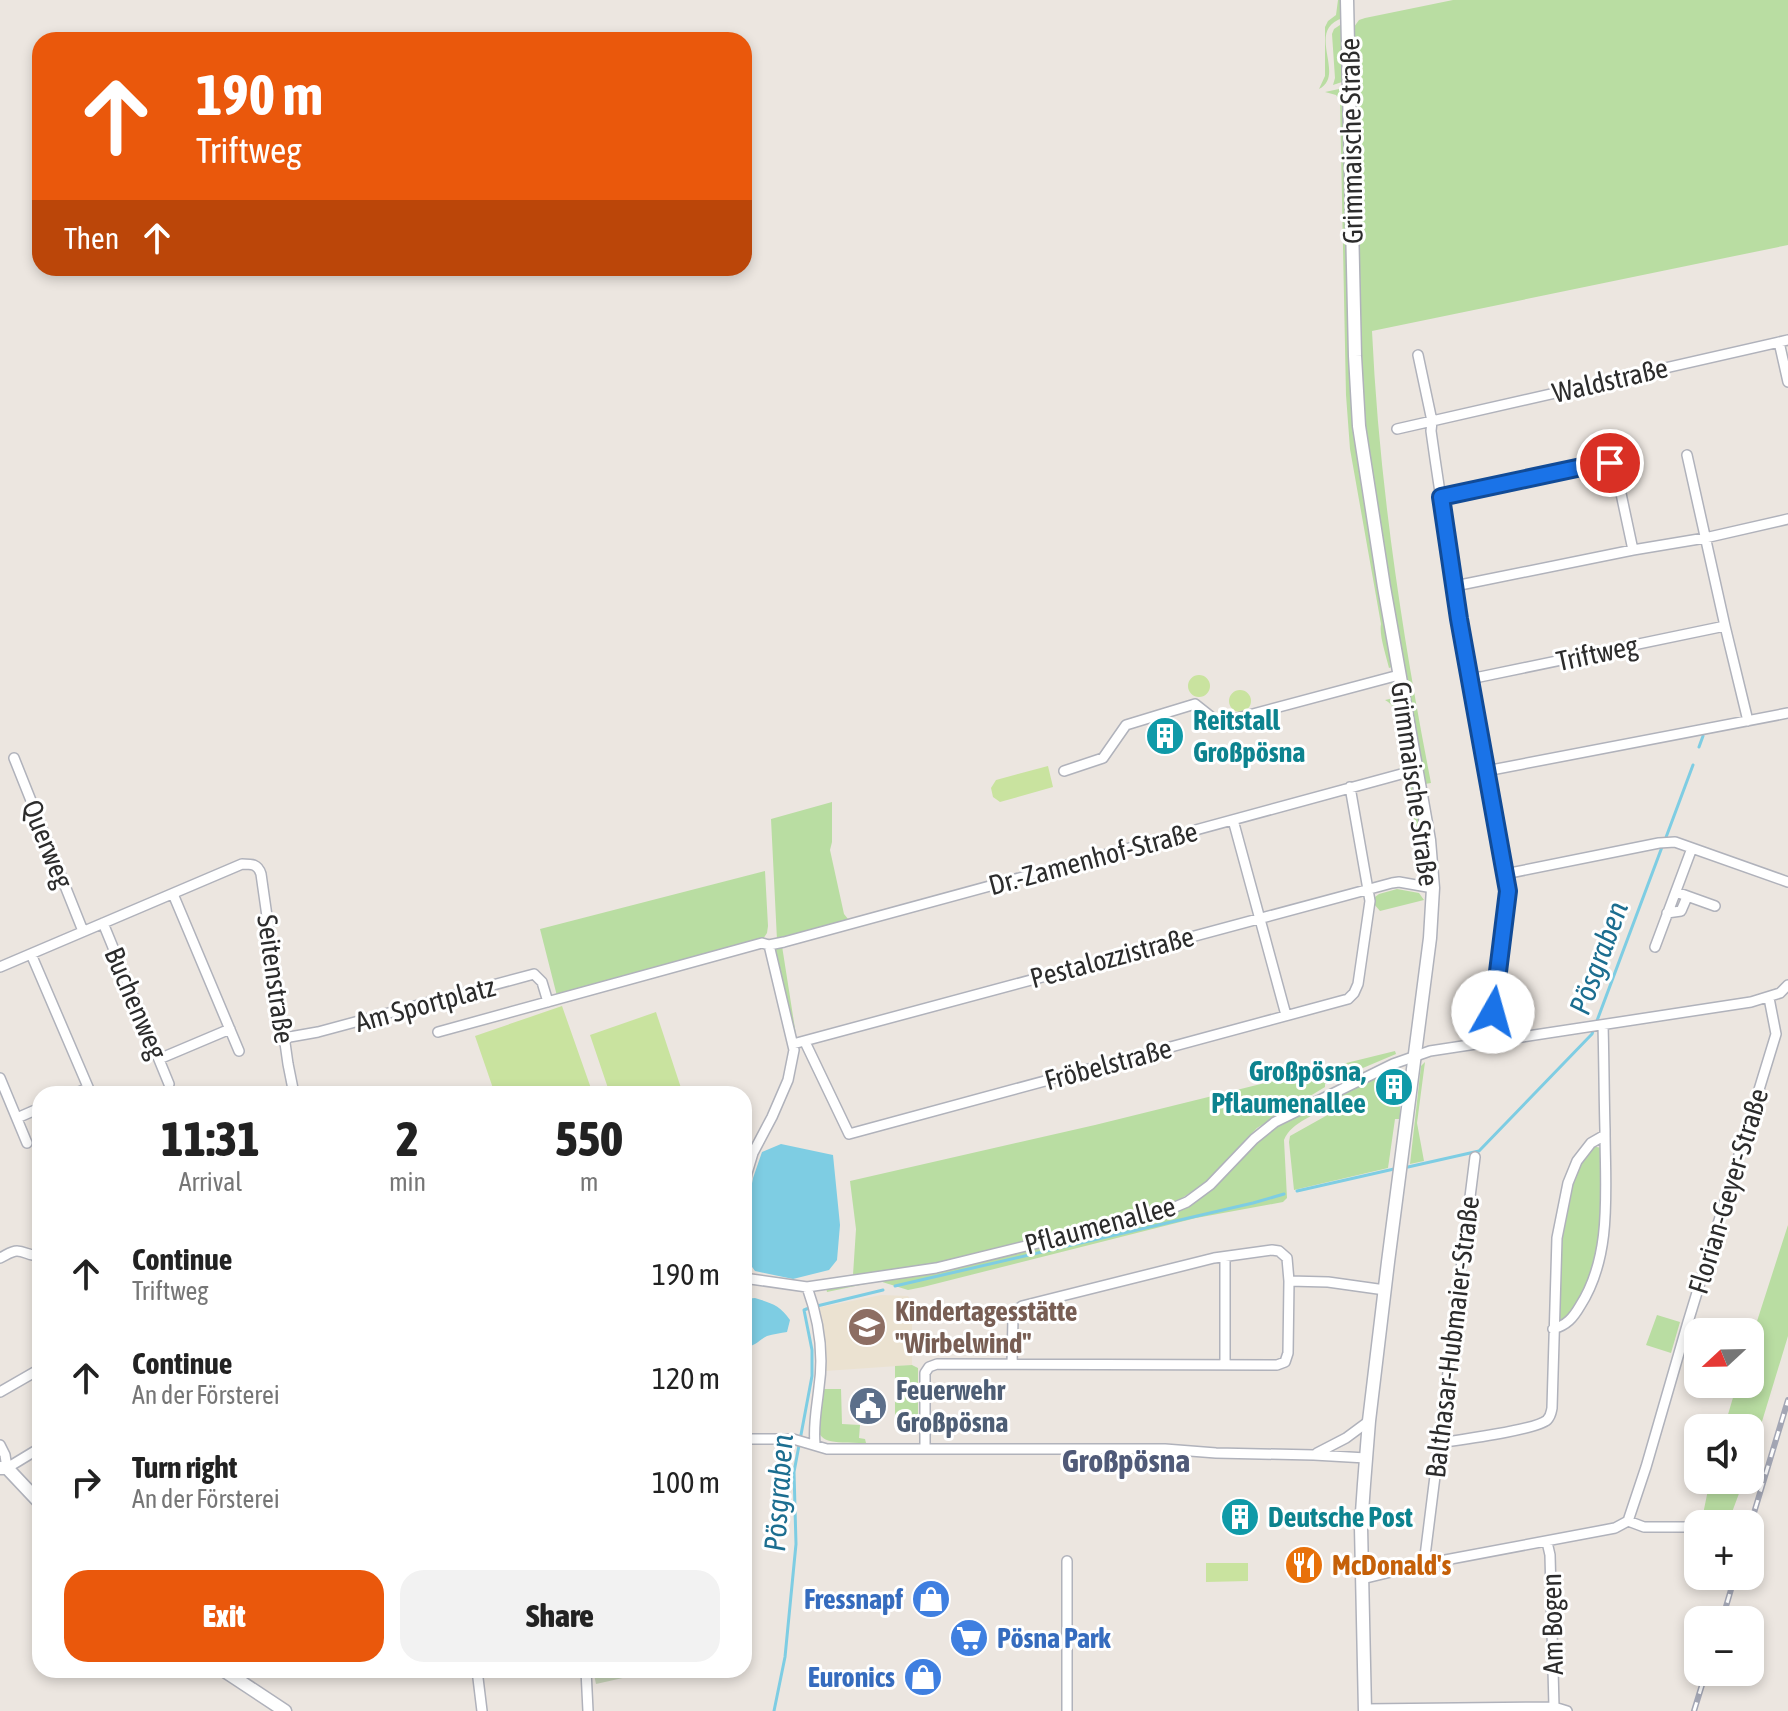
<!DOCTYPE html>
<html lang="en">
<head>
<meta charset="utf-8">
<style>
  body { margin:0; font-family:"Asap Condensed",sans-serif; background:#f2f2f2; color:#222; height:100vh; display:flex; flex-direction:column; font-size:30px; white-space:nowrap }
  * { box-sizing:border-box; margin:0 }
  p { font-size:26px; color:#767676 }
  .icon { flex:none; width:44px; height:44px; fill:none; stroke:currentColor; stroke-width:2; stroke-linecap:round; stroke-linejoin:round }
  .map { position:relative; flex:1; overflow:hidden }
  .side { position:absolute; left:32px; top:1086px; width:720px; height:592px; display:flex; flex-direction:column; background:#fff; border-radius:24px; box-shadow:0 4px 12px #0003 }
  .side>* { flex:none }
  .guide { position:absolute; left:32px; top:32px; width:720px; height:244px; border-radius:24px; box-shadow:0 4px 12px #0003; background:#ea580c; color:#fff; overflow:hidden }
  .needle { width:52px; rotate:248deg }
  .controls { position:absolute; left:1684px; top:1318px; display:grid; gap:16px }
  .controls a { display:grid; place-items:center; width:80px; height:80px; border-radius:16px; background:#fff; box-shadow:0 4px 12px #0003; font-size:40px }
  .pin { position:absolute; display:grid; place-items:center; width:68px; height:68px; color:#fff; margin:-34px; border:4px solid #fff; border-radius:50%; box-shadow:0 2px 8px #0007 }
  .me { position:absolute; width:88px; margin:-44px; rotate:7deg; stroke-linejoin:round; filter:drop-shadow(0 0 6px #0008) }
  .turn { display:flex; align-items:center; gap:28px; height:168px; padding:0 32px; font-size:36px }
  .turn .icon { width:104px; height:104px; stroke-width:2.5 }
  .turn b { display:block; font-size:56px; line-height:68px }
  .then { display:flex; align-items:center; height:76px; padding:0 32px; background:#0003; gap:16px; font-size:30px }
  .eta { display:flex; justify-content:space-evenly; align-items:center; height:136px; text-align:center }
  .eta b { font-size:48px; font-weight:800; line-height:56px }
  .cta { display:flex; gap:16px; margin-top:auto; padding:16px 32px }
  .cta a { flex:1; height:92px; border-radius:24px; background:#ea580c; color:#fff; font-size:32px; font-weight:800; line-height:92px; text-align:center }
  .cta a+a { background:#f2f2f2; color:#222 }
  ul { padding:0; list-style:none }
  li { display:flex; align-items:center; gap:24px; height:104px; padding:0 32px }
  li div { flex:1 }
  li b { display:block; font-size:30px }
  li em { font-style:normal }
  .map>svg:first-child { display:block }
</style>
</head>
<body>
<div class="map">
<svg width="1788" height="1711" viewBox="0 0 1788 1711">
  <rect width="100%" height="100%" fill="#ece6e0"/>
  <path fill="#ebe2d1" d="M881,1295L908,1296L912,1302V1365L825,1371V1346L817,1308Z"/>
  <path fill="#b9dda2" d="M1338,0H1342L1343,18C1304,30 1347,75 1319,89L1325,76V27L1328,21L1336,15Z
    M1453,0H1788V245L1372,331C1379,483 1402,634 1431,783L1425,784L1369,462C1354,318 1358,171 1354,27L1359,20L1365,18Z
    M1340,25H1343L1345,81L1333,85L1335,78L1332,34L1334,29Z
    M1339,89L1344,91L1356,447L1367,522L1392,667L1389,668C1386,655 1379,635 1381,624L1350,449L1346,395L1340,101L1336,95L1325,92Z
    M1390,680H1395L1410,764L1404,770L777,940L771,819L832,802V842L830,850L844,914L848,919L853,920L1398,770L1404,763L1405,758C1403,739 1403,710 1385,700L1394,698Z
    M1406,774L1413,777L1425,854H1420Z
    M765,871L768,926L767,933L763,939L602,984L590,985L557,996L540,929Z
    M1397,889L1419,893L1424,900L1380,911L1374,904L1375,897L1379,894Z
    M782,946L796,1035L795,1036L774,950L777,947Z
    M1395,1051L1396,1054L1325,1084V1087L1257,1128L1205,1183L1176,1202L1115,1220L928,1266L853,1275L856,1229L850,1181L1095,1125Z
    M1425,1062L1417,1123L1424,1161L1410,1164L1421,1066Z
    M1394,1069L1400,1076L1399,1082L1392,1084L1393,1091H1396L1399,1097L1401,1119H1395L1388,1168L1294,1190L1289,1142L1290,1136L1340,1108L1342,1094Z
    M1336,1097V1102L1333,1105C1317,1114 1291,1122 1284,1140L1287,1198L1283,1202L1196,1218L923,1287L908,1290L879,1281L827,1292L826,1287L924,1275L1146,1220L1177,1210L1201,1197L1275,1126Z
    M1591,1146L1602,1148C1602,1207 1607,1277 1563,1322H1558C1559,1276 1557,1229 1570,1185C1574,1170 1583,1159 1591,1146Z
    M1788,1225V1336L1750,1461V1428H1724L1737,1384H1750V1343Z
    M1657,1315L1680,1322L1671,1353L1646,1345Z
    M912,1365L918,1368V1415L895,1416V1366Z
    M824,1389H841L842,1424L860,1425L859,1438L865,1439L866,1443C811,1443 814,1441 824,1389Z
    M1710,1480H1744L1728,1523L1701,1524Z"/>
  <path fill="#c7d4b9" d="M593,1670H648L636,1675L596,1684Z"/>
  <path fill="#c9e39f" d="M1188 686a11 11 0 1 1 22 0a11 11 0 1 1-22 0Z
    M1229 701a11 11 0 1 1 22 0a11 11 0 1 1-22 0Z
    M1048,766L1053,787L1000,802L993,797L991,788L996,780Z
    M562,1006L593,1094H495L475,1036Z
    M656,1012L683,1094H610L590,1035Z
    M1206,1563H1248V1581L1206,1582Z"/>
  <path fill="#7ecde3" d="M781,1144L833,1155L840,1225L837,1260L829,1270L793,1279L755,1271L744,1256V1226L753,1178L762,1152Z
    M755,1298C771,1303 780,1305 790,1320L787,1332C781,1333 773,1334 767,1336C757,1341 756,1347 744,1346V1299Z"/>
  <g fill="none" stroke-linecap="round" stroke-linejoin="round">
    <path stroke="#7ecde3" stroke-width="3" d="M1699,747L1703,736
      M1665,840L1693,765
      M1408,1167L1479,1151L1592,1034L1662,847
      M1297,1191L1394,1169
      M895,1286L1253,1203L1284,1194
      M817,1306L883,1290
      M774,1711L785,1657L796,1544L794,1472L812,1376V1350L804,1310L809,1308"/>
    <defs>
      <path id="street" d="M1779,342L1788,382
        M1418,355L1432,421L1431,431L1435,459L1459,619L1508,891L1489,1042
        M1397,429L1788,340
        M1687,455L1725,626L1748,721
        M1441,497L1605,462L1610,463L1616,470L1633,550
        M1455,586L1633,550L1705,538L1788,519
        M1470,679L1725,626
        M14,758L83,931
        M1064,771L1103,758L1126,725L1195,704L1219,723L1399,675
        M1486,771L1788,713
        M1233,820L1286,1015
        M1505,874L1659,843L1675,842L1788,882
        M1676,892L1715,906
        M173,894L239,1051
        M1667,913L1681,911L1687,897
        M103,923L169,1084
        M1655,947L1692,848
        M31,954L91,1094
        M0,967L242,864C252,864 258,864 261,874L288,1064L294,1094
        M438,1032L762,943L769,945L784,942L1416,770
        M284,1038L318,1032L534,974L542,982L548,1002
        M805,1042L849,1134L1348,999L1354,993L1358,984L1370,901L1350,787
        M793,1044L1392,883L1399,882L1433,888
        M159,1059L230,1029
        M0,1078L27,1143
        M74,1094L88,1088
        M17,1118L40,1108
        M744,1190L747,1173L753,1153L772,1117L788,1080L794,1050L769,945
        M0,1258C5,1256 11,1251 17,1251C26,1251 31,1258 40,1254
        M744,1278L807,1287L936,1268L1161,1213L1187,1202L1210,1185L1254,1139L1275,1122L1393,1064L1430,1051L1751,1002L1780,993L1788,985
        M1289,1281L1328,1282L1385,1290
        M807,1287C819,1320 824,1353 819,1387C817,1407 813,1424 815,1444
        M1553,1329C1567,1325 1573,1318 1580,1306C1613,1255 1605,1188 1605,1130C1604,1095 1604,1060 1603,1025
        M1225,1365V1257
        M0,1392L40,1369
        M744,1439H793L827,1449H1165L1216,1453L1314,1455L1366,1458
        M1439,1443C1458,1440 1536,1430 1547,1420C1551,1416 1551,1413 1552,1408L1557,1238L1568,1183L1577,1161L1591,1143L1605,1135
        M0,1445L5,1455L7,1468L40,1448
        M925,1448V1373L929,1367L937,1364L1277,1365L1285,1362L1288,1353L1289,1281L1287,1258L1279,1251L1272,1250L1214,1258L1022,1306L1014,1312L1013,1318L1012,1364
        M1317,1453L1346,1438L1369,1421
        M1628,1521L1644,1527H1698
        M1547,1542L1550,1555L1554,1707L1567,1711
        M1424,1564L1475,1157
        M1362,1579L1424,1564L1615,1528L1628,1521L1646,1467L1688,1322L1776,1034L1769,998
        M477,1670L482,1711
        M586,1670L588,1711
        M1365,1709L1554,1707
        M1067,1711V1561"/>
      <path id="secondary" d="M1347,0L1355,356L1359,426L1384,587L1429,840L1433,888L1430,938L1388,1262L1369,1421L1364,1484L1361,1527L1365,1711
        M0,1468H7L40,1503
        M223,1670L285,1711"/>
    </defs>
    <use href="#street" stroke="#b0b2bb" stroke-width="12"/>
    <use href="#secondary" stroke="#b0b2bb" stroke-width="15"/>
    <use href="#street" stroke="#fff" stroke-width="9"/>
    <use href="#secondary" stroke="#fff" stroke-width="12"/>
    <defs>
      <path id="rail" d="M1750,1526L1788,1400
        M1722,1620L1735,1576
        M1694,1711L1706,1672"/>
    </defs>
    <use href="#rail" stroke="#a3a6b4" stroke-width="6"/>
    <use href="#rail" stroke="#fff" stroke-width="3" stroke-dasharray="9" stroke-linecap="butt"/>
  </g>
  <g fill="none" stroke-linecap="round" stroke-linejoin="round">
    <defs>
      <path id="route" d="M1493,1012L1508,891L1459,619L1441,497L1605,462L1610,463"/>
    </defs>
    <use href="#route" stroke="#114b97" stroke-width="20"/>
    <use href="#route" stroke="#1a73e8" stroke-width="14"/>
  </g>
  <defs>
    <symbol id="building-disc" viewBox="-11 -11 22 22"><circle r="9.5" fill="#0f9aa8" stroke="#fff"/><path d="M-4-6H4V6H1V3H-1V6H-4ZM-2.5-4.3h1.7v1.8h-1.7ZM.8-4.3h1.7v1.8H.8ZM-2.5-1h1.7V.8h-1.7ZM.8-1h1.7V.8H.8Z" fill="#fff"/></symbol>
    <symbol id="school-disc" viewBox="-11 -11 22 22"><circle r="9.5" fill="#8d6e63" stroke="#fff"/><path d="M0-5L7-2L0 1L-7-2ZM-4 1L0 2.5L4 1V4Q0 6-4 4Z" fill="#fff"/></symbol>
    <symbol id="civic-disc" viewBox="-11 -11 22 22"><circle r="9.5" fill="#5c6f8a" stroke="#fff"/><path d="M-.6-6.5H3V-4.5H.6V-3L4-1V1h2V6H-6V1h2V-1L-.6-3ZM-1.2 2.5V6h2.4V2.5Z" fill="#fff"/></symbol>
    <symbol id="restaurant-disc" viewBox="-11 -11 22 22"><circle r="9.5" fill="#e8710a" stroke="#fff"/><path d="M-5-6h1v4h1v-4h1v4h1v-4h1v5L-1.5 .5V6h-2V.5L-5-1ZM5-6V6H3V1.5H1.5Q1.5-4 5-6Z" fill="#fff"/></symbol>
    <symbol id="shop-disc" viewBox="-11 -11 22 22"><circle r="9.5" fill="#3f7fe0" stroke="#fff"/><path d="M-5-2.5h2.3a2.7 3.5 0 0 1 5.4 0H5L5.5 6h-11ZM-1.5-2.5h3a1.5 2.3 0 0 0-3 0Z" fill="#fff"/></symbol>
    <symbol id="supermarket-disc" viewBox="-11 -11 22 22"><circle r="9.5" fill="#3f7fe0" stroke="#fff"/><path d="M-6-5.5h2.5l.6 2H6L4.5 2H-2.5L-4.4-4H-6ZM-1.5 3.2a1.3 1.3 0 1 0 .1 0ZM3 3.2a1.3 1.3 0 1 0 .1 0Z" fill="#fff"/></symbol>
  </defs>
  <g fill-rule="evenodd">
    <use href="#building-disc" x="1143" y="714" width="44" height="44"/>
    <use href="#building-disc" x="1372" y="1065" width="44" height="44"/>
    <use href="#school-disc" x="845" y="1305" width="44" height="44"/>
    <use href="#civic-disc" x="846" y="1384" width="44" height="44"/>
    <use href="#building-disc" x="1218" y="1495" width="44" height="44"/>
    <use href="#restaurant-disc" x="1282" y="1543" width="44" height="44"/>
    <use href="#shop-disc" x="909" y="1577" width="44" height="44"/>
    <use href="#supermarket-disc" x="947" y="1616" width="44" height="44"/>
    <use href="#shop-disc" x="901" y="1655" width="44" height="44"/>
  </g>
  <g text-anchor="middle" stroke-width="6" stroke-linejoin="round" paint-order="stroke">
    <g font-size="28" fill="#2c2c2c" stroke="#fff">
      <text transform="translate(1351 141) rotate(-91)" y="10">Grimmaische Straße</text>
      <text transform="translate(1610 380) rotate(-13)" y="10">Waldstraße</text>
      <text transform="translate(1597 653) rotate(-12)" y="10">Triftweg</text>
      <text transform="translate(1415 784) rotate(82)" y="10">Grimmaische Straße</text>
      <text transform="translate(48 844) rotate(68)" y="10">Querweg</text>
      <text transform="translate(1093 858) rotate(-15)" y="10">Dr.-Zamenhof-Straße</text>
      <text transform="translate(1112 957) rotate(-15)" y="10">Pestalozzistraße</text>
      <text transform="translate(276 979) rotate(82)" y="10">Seitenstraße</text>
      <text transform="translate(136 1003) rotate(67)" y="10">Buchenweg</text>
      <text transform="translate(425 1004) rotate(-15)" y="10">Am Sportplatz</text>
      <text transform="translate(1108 1064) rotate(-15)" y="10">Fröbelstraße</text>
      <text transform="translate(1728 1191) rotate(-73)" y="10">Florian-Geyer-Straße</text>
      <text transform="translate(1100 1225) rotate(-15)" y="10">Pflaumenallee</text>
      <text transform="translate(1452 1337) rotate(-83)" y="10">Balthasar-Hubmaier-Straße</text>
      <text transform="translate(1552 1624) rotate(-91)" y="10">Am Bogen</text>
    </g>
    <g font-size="28" font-weight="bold" fill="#0d838f" stroke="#fff" text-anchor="start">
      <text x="1193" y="730">Reitstall<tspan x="1193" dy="32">Großpösna</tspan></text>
      <text x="1366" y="1081" text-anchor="end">Großpösna,<tspan x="1366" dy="32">Pflaumenallee</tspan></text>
      <text x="1268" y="1527">Deutsche Post</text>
    </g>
    <g font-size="28" font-weight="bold" fill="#785e54" stroke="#fff" text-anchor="start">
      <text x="895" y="1321">Kindertagesstätte<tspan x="895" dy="32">"Wirbelwind"</tspan></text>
    </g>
    <g font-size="28" font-weight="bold" fill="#4e5e75" stroke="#fff" text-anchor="start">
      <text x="896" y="1400">Feuerwehr<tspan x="896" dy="32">Großpösna</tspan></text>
    </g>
    <g font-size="28" font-weight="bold" fill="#c56008" stroke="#fff" text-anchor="start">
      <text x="1332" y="1575">McDonald's</text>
    </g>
    <g font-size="28" font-weight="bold" fill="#366cbe" stroke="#fff" text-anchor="end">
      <text x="903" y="1609">Fressnapf</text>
      <text x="997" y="1648" text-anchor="start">Pösna Park</text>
      <text x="895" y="1687">Euronics</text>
    </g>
    <g font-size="30" font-style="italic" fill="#1c6e90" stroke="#fff">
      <text transform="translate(1599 958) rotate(-70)" y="10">Pösgraben</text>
      <text transform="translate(779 1493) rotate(-86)" y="10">Pösgraben</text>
    </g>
    <g font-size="32" font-weight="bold" fill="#505a78" stroke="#fff">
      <text x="1126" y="1472">Großpösna</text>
    </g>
  </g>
</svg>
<div class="controls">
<a><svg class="needle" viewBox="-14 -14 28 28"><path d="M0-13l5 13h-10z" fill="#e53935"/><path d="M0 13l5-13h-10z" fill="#767676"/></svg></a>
<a><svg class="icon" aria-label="sound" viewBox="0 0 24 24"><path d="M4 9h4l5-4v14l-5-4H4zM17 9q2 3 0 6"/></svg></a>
<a>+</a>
<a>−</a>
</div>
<div class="pin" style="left:1610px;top:463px;background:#d93025"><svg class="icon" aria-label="arrive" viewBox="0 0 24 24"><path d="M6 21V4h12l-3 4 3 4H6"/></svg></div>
<svg class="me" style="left:1493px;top:1012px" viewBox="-20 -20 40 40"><circle r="19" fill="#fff"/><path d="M0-13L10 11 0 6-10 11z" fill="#1a73e8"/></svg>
<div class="guide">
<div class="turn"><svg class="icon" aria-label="ahead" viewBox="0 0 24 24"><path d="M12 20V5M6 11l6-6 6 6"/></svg><div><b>190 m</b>Triftweg</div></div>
<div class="then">Then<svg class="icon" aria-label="ahead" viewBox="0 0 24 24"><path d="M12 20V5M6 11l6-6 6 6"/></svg></div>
</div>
<section class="side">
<div class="eta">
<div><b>11:31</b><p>Arrival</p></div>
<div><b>2</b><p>min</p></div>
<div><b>550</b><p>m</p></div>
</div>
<ul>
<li><svg class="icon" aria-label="ahead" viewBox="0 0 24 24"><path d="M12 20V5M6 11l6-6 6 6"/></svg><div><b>Continue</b><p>Triftweg</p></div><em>190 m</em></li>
<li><svg class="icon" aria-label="ahead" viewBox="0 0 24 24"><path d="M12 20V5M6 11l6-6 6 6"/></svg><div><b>Continue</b><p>An der Försterei</p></div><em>120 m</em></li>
<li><svg class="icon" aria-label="right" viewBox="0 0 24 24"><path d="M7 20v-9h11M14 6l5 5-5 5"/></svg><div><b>Turn right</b><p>An der Försterei</p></div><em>100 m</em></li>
</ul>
<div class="cta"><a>Exit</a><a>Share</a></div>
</section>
</div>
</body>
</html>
